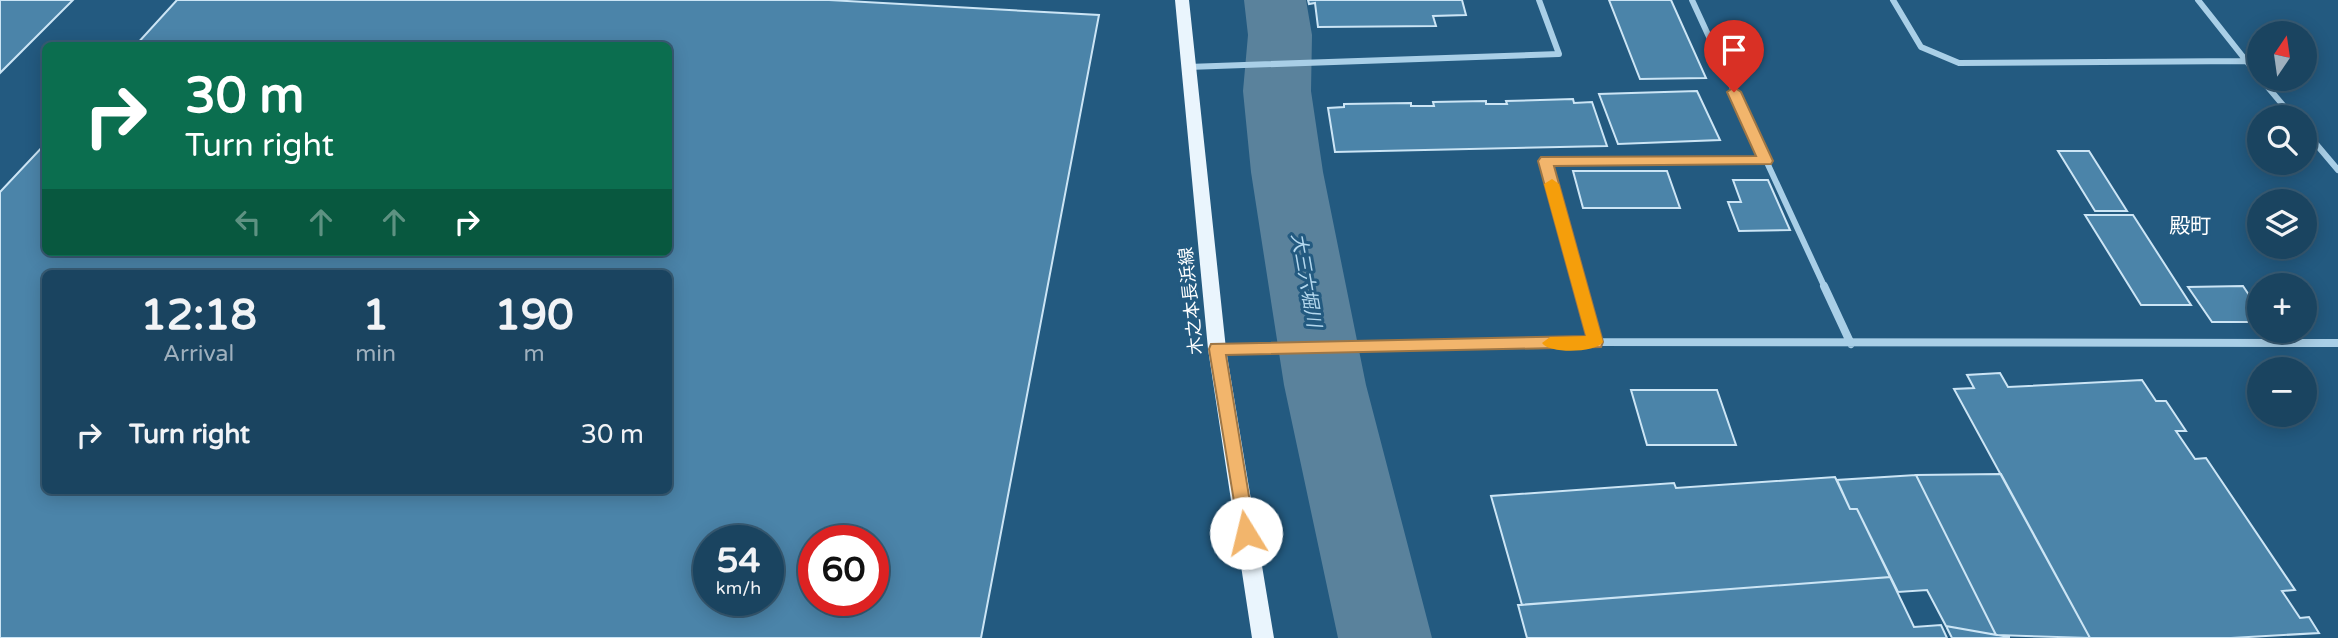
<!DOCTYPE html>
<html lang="en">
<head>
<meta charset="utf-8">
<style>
  body { margin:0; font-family:"Varela Round","Noto Sans JP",sans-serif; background:#234b66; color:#f1f3f6; height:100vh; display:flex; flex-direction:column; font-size:26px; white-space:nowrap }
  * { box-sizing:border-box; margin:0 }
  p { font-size:23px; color:#9fb0bd }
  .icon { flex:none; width:38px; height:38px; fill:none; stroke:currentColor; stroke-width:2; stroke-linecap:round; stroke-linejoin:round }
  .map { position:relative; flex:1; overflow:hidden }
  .sheet { position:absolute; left:42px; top:270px; width:630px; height:224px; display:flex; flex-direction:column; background:#1a4460; border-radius:10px; box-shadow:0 4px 18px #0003,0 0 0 2px #385c75 }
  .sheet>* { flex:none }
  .banner { position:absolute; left:42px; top:42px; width:630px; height:214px; border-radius:10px; box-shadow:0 4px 18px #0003,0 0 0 2px #385c75; background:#0b6e4f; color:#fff; overflow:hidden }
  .needle { width:46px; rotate:13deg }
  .tools { position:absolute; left:2247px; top:21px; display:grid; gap:14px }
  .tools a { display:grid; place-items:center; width:70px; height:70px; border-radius:50%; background:#1a4460; box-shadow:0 4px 18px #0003,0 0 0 2px #385c75; font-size:35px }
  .speed { position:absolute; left:693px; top:525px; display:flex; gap:14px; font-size:35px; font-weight:700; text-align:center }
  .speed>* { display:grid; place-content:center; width:91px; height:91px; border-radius:50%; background:#1a4460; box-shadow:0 4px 18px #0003,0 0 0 2px #385c75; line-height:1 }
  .speed small { font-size:18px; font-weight:400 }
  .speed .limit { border:10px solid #d22; background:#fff; color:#111 }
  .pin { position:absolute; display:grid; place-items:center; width:60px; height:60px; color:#fff; margin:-72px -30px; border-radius:50% 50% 50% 0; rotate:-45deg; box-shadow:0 0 7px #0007 }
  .pin .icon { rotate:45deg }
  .me { position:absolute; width:77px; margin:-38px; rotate:351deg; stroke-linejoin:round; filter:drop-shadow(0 0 5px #0008) }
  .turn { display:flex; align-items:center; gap:24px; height:147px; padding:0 28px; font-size:32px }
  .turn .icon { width:91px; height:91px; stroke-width:2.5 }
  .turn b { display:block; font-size:49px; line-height:60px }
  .lanes { display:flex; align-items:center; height:66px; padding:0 28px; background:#0003; justify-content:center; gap:35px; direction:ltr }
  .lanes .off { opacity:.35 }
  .eta { display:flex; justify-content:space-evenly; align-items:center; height:119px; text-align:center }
  .eta b { font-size:42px; font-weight:800; line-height:49px }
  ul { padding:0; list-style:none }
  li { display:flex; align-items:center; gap:21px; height:91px; padding:0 28px }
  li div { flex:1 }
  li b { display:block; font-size:26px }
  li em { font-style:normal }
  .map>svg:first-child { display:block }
</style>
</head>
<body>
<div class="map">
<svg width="2338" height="638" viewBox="0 0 2338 638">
  <rect width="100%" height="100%" fill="#235a80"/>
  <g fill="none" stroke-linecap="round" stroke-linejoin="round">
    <path fill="#5a829c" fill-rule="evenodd" d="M1244,0H1306L1312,35L1311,91L1323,172L1366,385L1432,638H1338L1284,385L1251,172L1243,91L1248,35Z"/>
  </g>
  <path fill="#4b84a9" stroke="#cce5f5" stroke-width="2" fill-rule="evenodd" d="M0,0H73L0,73Z
    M177,0H829L1099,15L981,638H0V192L46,143V252H668V46H135ZM46,273H668V490H46ZM709,541H768V600H709ZM814,541H873V600H814Z
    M1308,0H1462L1466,15L1433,16L1436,26L1318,27L1315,3L1309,4Z
    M1609,0H1671L1706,78L1640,79Z
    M1697,91L1720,140L1618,144L1599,94Z
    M1573,99L1574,103L1592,102L1607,146L1335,152L1328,108L1344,107V104L1411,103V106H1434L1433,102L1486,101V104H1507L1506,101Z
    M2058,151H2089L2127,211H2095Z
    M1573,171H1667L1680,208H1583Z
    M1733,180H1768L1790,230L1739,231L1728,202H1741Z
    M2085,215H2133L2191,305H2141Z
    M2243,286L2259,310V322H2212L2188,287Z
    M2000,373L2008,387L2142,380L2156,401H2166L2186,431H2176L2195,459L2206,458L2295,590L2282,591L2300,618L2309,617L2319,633L2231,638H2090L1954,389L1974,388L1967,375Z
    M1631,390H1717L1736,445H1647Z
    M2001,474L2090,638L1996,635L1916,475Z
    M1916,475L1996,635L1946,626L1927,590L1898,592L1857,509H1850L1837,480Z
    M1835,477L1850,509H1857L1890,577L1522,605L1491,496L1674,483L1676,488Z
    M1890,577L1914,627L1941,625L1947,638H1527L1518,605Z
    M1946,626L2009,637V638H1952Z"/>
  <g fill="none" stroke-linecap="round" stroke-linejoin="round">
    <path stroke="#a9cfe7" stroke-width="6" d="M1692,0L1825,288
      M1893,0L1921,47L1959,63L2246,61
      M2198,0L2259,77
      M1188,67L1559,54L1539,0
      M2261,79L2293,117
      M2305,131L2338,170
      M1580,288L1546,161H1766"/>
    <path stroke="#a9cfe7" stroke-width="8" d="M1580,286L1595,342
      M1824,286L1851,344
      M1219,349L1595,342L2338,343"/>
    <path fill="#eaf5fd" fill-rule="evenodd" d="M1175,0H1189L1226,349L1274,638H1252L1208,349Z"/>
  </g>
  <path fill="#f2b56c" stroke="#9d7646" stroke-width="2" d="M1734,87L1741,92L1773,161L1771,164L1554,166L1603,342L1601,347L1226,355L1255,533L1252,538L1246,541L1240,538L1209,349L1211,344L1586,336L1538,161L1541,157L1756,156L1727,92Z"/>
  <path fill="#f59e0b" d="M1552,179L1559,184L1603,342C1596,353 1549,354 1542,343L1550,337L1586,336L1544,184Z"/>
  <g text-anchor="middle" stroke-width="6" stroke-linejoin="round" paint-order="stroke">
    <g font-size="18" fill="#fff" stroke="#235a80">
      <text transform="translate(1191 301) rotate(-96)" y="6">木之本長浜線</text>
    </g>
    <g font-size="19" font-style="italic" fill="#b4d8ee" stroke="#235a80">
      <text transform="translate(1307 280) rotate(80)" y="7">大三六堀川</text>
    </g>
    <g font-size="21" fill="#fff" stroke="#235a80">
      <text x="2190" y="233">殿町</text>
    </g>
  </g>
</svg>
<div class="tools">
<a><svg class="needle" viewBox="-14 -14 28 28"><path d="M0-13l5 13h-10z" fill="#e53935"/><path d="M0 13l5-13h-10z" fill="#9fb0bd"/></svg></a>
<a><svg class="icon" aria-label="search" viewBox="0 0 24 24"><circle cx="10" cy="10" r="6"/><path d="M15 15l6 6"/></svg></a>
<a><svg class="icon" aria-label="layers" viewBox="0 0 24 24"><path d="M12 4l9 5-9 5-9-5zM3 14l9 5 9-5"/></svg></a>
<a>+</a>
<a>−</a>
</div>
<div class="speed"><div>54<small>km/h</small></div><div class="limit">60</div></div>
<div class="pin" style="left:1734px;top:92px;background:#d93025"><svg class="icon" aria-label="arrive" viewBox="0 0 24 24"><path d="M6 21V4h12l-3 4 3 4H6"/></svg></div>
<svg class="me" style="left:1246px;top:533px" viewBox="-20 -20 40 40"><circle r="19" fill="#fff"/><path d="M0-13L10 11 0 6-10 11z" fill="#f2b56c"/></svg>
<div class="banner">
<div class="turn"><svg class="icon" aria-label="right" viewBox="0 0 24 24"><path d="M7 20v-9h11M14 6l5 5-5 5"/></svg><div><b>30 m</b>Turn right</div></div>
<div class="lanes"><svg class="icon off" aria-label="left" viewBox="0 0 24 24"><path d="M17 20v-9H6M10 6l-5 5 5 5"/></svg><svg class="icon off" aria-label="ahead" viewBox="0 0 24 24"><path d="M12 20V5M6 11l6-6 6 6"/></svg><svg class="icon off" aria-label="ahead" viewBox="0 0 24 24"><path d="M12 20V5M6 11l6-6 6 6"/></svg><svg class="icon" aria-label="right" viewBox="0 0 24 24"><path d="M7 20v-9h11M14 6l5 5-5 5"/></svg></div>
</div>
<section class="sheet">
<div class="eta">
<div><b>12:18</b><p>Arrival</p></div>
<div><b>1</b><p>min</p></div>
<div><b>190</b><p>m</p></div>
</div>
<ul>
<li><svg class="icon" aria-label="right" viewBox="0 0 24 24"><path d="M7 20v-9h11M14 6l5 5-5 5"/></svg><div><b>Turn right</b></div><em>30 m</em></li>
</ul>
</section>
</div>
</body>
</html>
